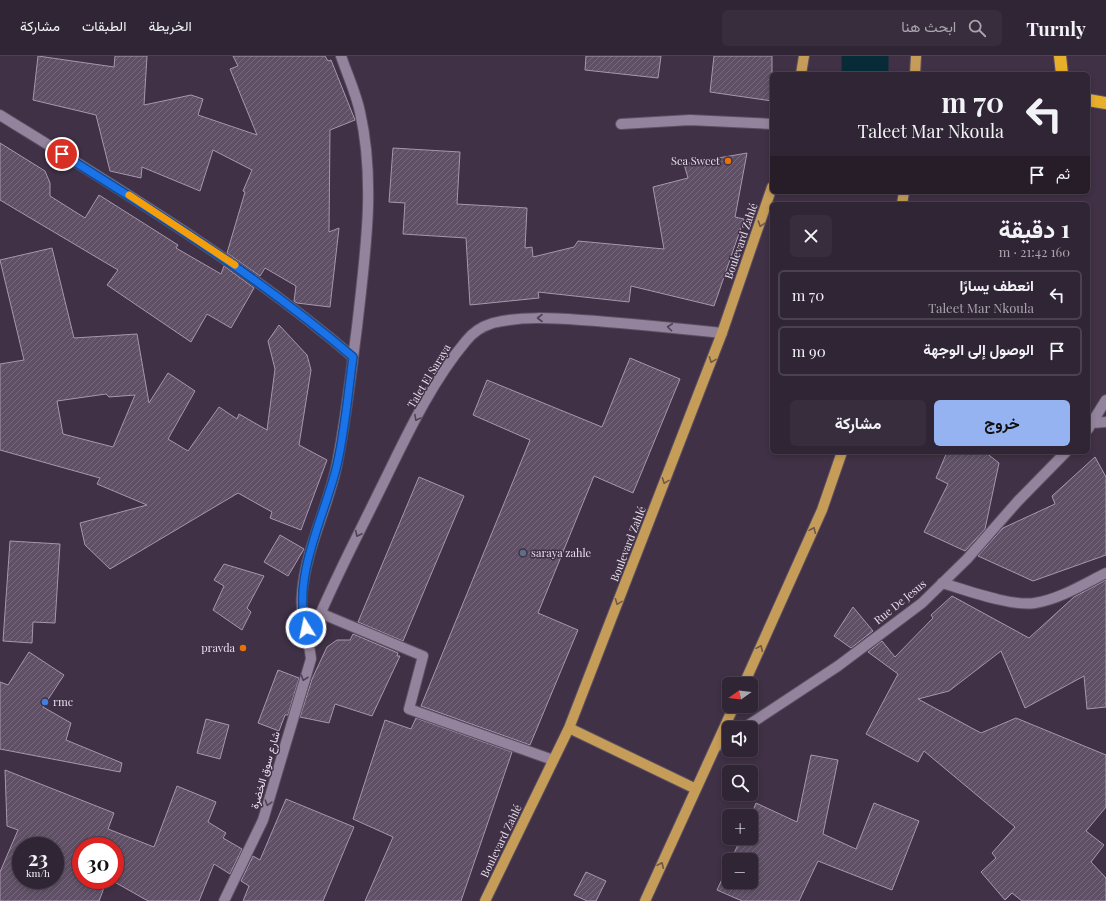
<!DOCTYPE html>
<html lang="ar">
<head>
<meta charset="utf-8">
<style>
  body { margin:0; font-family:"Playfair Display",Vazirmatn,serif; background:#382d3c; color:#f1f3f6; direction:rtl; height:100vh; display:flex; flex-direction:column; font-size:15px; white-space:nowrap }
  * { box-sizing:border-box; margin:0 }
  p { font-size:13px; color:#a8a5ac }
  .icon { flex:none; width:22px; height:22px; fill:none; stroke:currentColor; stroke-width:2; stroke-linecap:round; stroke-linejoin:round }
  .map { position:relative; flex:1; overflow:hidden; direction:ltr }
  .details { position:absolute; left:770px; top:146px; width:320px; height:252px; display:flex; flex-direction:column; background:#302534; border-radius:6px; box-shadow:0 2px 6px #0003,0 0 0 1px #4b424f; direction:rtl }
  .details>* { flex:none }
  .guide { position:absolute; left:770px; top:16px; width:320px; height:122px; border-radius:6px; box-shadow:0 2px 6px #0003,0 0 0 1px #4b424f; direction:rtl; background:#302534; color:#f1f3f6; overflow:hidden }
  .needle { width:26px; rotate:256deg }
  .buttons { position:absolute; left:722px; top:621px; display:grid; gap:8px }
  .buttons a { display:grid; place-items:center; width:36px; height:36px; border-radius:6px; background:#302534; box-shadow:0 2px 6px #0003,0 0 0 1px #4b424f; font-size:20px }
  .speed { position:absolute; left:12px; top:781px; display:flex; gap:8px; font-size:20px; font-weight:700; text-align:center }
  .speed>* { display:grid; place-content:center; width:52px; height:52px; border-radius:50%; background:#302534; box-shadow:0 2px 6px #0003,0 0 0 1px #4b424f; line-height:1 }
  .speed small { font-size:10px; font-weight:400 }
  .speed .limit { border:6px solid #d22; background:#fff; color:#111 }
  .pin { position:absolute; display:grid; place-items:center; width:34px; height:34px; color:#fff; margin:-17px; border:2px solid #fff; border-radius:50%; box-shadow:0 1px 4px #0007 }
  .me { position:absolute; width:44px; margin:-22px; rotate:350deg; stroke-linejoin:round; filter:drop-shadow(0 0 3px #0008) }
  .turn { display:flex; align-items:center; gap:14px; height:84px; padding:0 20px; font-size:18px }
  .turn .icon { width:52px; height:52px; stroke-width:2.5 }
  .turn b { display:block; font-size:28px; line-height:34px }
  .then { display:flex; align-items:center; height:38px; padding:0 20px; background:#0003; gap:8px; font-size:15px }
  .round { display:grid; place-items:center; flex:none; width:42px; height:42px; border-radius:6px; background:#382d3c }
  .headline { display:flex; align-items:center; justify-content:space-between; height:68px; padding:0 20px }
  h1 { font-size:24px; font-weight:700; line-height:30px }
  .cta { display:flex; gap:8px; margin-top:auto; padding:8px 20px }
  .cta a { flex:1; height:46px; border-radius:6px; background:#95b2f1; color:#111; font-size:16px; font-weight:700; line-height:46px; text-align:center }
  .cta a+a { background:#382d3c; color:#f1f3f6 }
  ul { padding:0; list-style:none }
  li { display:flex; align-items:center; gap:12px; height:50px; margin:0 8px 6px; padding:0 12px; border:2px solid #4b424f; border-radius:6px }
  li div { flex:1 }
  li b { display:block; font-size:15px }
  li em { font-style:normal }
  header { display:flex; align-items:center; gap:24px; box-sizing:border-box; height:56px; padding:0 20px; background:#302534; border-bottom:1px solid #4b424f }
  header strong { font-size:19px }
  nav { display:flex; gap:22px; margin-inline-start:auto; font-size:14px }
  .search { width:280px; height:36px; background:#382d3c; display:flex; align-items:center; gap:10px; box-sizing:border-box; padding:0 14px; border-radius:6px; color:#a8a5ac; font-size:15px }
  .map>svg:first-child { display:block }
</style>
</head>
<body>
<header>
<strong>Turnly</strong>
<div class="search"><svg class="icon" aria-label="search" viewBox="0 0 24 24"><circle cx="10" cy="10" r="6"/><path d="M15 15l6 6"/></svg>ابحث هنا</div>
<nav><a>الخريطة</a><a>الطبقات</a><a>مشاركة</a></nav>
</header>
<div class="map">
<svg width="1106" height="845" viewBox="0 0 1106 845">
  <defs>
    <pattern id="building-hatch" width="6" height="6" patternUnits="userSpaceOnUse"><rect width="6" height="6" fill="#5f5066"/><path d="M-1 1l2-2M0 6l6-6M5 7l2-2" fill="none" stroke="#76697c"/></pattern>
  </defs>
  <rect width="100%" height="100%" fill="#403146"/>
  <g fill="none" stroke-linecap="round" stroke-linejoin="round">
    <path stroke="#072c37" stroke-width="47" d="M865,0V18"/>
  </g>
  <path fill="url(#building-hatch)" stroke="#a896af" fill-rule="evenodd" d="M38,0L114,11L115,0H147L144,49L191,39L203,43L198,59L257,79L230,13L238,10L233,0H325L328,5L331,4L355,64L330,74L329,176L339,172L330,251L297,247L294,245L296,230L265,212L260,220L227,197L245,136L243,135L252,114L213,94L200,135L142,111L141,122L110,115L96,59L33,44Z
    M586,0H661L658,22L585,14Z
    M714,0H772V45L710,36Z
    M0,87L45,115L50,127V140L85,162L99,139L178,189L176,192L221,218L224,210L254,232L231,272L207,258L191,286L107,229L118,214L0,144Z
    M393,92L460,96L457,148L527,152L525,192L532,191L533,201L574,191L578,185L664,193L653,131L688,122L684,108L747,97L735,161L744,163L714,250L631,230L629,246L538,236L539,242L470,249L466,182L403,178L405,147L389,146Z
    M52,192L74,282L137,278L149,347L168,317L195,335L168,383L188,395L219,351L237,363L239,358L267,374L275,313L268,285L279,269L307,299L311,314L299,389L327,404L301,474L270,462L272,456L238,437L110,513L85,489L80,467L147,449L97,428L100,422L0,394V308L24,304L0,204ZM106,338L109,341L135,339L113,391L63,378L57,345Z
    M630,302L680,323L633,437L594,420L538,557L578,574L530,689L421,650L530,384L473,359L487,324L602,371Z
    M947,396H985L999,407L985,473L965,495L924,476L948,428L936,422Z
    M1095,401L1106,421V499L1033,525L978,500L1003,472L1055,448L1052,440Z
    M419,421L464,440L403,585L358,566Z
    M280,479L304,493L288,520L264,506Z
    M10,485L60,488L55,567L33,566L32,587L3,585Z
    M224,508L264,520L247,552L251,556L242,574L213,554L224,530L214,524Z
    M1106,524V651L1087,653L1084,620L1025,652L1001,595L949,635L918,643L981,677L1016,662L1106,699V751L1086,775L1104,789L1091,806L1106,822V845H1022L1012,837L1005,844L981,816L996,802L992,797L1015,771L924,695L918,706L866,678L898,618L868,596L882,585L895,601L933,562L931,559L952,540L1029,582L1074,541Z
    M853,551L873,575L851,592L834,580Z
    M353,578L398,597L397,600H400L372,660L335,648L329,667L300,661L312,623L327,591L337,584H350Z
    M29,596L64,619L43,651L71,667L66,684L122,707L120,716L0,693V626L8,629Z
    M278,614L299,622L288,659H285L279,675L258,667Z
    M416,662L512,696L461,845H365L393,781L353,763L385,664L411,673Z
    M206,663L229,669L220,703L197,697Z
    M811,699L838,704L823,778L856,793L874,747L919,765L892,834L818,805L799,845H742L717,834L729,808V826H751V804H731L741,782H751V760L756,747L797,766Z
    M5,714L114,757L108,773L154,791L177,730L216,746L208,766L226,777L223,782L242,793L230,818L214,808L199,845H148L111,824H115V790H81V824H107L99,845H0V816L18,774L7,770ZM21,790H55V824H21Z
    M286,743L354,771L323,845H243L249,830L241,825L253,800L260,804Z
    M586,816L606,825L596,845H587L574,839Z"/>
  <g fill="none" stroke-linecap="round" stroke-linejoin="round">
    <defs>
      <path id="minor" d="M0,59C121,134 244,208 353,301
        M621,68L690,64L772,68
        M1092,367L1106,366
        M1088,373L1106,344
        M942,527C966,534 1012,551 1035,547C1060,543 1084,528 1106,517
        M320,557L423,600L409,653L553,704
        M309,585C328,536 353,489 376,442C402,390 428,330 466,285C473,276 483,270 493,267C522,260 552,262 581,264C628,267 675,272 722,277
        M744,672L838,610L922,547L967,503L1018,445L1066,396
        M716,691L729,682
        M224,845L263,764L311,603C309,582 300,561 302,539C305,494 328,452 337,408C346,363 351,317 357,271C365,199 376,127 360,56C356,37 347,18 341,0"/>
      <path id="major" d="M801,18L804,0
        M915,18L916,0
        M902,148L904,136
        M744,628L822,454L842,396
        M569,672L696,733
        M485,845L569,672L722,277L772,131
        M645,845L734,650"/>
      <path id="highway" d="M1060,0L1062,18
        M1088,44L1106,47"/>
    </defs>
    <use href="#minor" stroke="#5c5062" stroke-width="12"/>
    <use href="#major" stroke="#5c5062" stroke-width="12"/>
    <use href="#highway" stroke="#5c5062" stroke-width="14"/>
    <use href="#minor" stroke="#94839c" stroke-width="10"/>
    <use href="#major" stroke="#c69d58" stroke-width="10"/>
    <use href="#highway" stroke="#e8af2b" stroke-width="12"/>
  </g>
  <defs><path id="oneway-chevron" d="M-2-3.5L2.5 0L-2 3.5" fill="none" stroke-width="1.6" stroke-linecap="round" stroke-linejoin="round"/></defs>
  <g stroke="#6f574c">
    <use href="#oneway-chevron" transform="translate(761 168) rotate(108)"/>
    <use href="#oneway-chevron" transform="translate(712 304) rotate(111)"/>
    <use href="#oneway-chevron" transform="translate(665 425) rotate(111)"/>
    <use href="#oneway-chevron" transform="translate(813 474) rotate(-66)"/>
    <use href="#oneway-chevron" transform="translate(618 546) rotate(111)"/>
    <use href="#oneway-chevron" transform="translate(760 592) rotate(-66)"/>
    <use href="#oneway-chevron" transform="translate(661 809) rotate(-66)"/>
  </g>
  <g stroke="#514157">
    <use href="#oneway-chevron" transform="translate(540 262) rotate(180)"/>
    <use href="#oneway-chevron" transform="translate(670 271) rotate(-173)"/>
    <use href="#oneway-chevron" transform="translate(417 362) rotate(118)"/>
    <use href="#oneway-chevron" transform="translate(358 478) rotate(116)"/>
    <use href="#oneway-chevron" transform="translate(304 622) rotate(109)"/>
    <use href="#oneway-chevron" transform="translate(268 747) rotate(107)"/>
  </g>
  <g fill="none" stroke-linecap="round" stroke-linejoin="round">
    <defs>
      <path id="route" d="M62,98C162,160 263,224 353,301C348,337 345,374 337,409C325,460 292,519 306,572"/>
    </defs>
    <use href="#route" stroke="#114b97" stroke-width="10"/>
    <use href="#route" stroke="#1a73e8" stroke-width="7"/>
    <path stroke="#f59e0b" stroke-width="7" d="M129,139L235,209"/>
  </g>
  <g fill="#e8710a" stroke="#403146" stroke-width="1.5">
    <circle cx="728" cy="105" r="4"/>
    <circle cx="243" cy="592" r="4"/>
  </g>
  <circle fill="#5c6f8a" stroke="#403146" stroke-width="1.5" cx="523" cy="497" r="4"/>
  <circle fill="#3f7fe0" stroke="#403146" stroke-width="1.5" cx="45" cy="646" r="4"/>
  <g text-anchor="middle" stroke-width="3" stroke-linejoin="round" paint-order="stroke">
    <g font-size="11" fill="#e8dfec" stroke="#403146" text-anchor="end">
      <text x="720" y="109">Sea Sweet</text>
      <text x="531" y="501" text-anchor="start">saraya zahle</text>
      <text x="235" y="596">pravda</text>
      <text x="53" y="650" text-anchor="start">rmc</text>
    </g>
    <g font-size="11" fill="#e8dfec" stroke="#403146">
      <text transform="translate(741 185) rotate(-71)" y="4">Boulevard Zahlé</text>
      <text transform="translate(429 320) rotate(-59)" y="4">Talet El Saraya</text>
      <text transform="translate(628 488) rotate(-69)" y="4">Boulevard Zahlé</text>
      <text transform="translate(900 546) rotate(-39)" y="4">Rue De Jesus</text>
      <text transform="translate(265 714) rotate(-74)" y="4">شارع سوق الخضرة</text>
      <text transform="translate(501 785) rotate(-64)" y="4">Boulevard Zahlé</text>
    </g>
  </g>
</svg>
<div class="buttons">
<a><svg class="needle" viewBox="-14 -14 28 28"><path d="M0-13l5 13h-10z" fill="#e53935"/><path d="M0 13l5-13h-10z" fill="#a8a5ac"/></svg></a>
<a><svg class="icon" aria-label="sound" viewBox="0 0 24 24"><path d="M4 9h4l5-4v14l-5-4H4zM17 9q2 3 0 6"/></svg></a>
<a><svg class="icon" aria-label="search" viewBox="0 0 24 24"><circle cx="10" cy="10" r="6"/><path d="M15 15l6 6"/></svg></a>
<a>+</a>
<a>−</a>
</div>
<div class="speed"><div>23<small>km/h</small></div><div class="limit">30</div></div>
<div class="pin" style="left:62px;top:98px;background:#d93025"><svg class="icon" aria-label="arrive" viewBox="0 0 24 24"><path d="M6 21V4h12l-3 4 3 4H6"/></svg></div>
<svg class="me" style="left:306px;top:572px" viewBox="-20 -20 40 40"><circle r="17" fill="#1a73e8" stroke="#fff" stroke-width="3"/><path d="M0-11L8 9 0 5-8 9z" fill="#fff"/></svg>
<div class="guide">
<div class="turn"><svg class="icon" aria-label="left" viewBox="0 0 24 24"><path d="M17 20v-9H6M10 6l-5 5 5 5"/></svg><div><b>70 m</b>Taleet Mar Nkoula</div></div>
<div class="then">ثم<svg class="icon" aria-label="arrive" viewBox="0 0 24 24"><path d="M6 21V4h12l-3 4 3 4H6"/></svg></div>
</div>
<section class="details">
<div class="headline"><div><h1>1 دقيقة</h1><p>160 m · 21:42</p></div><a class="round"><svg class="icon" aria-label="close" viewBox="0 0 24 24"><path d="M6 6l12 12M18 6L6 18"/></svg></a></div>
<ul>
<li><svg class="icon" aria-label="left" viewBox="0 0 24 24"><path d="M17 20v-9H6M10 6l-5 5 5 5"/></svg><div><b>انعطف يسارًا</b><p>Taleet Mar Nkoula</p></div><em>70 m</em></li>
<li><svg class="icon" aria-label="arrive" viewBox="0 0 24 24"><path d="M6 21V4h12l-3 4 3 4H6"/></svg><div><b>الوصول إلى الوجهة</b></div><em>90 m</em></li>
</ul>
<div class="cta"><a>خروج</a><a>مشاركة</a></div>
</section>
</div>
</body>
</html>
